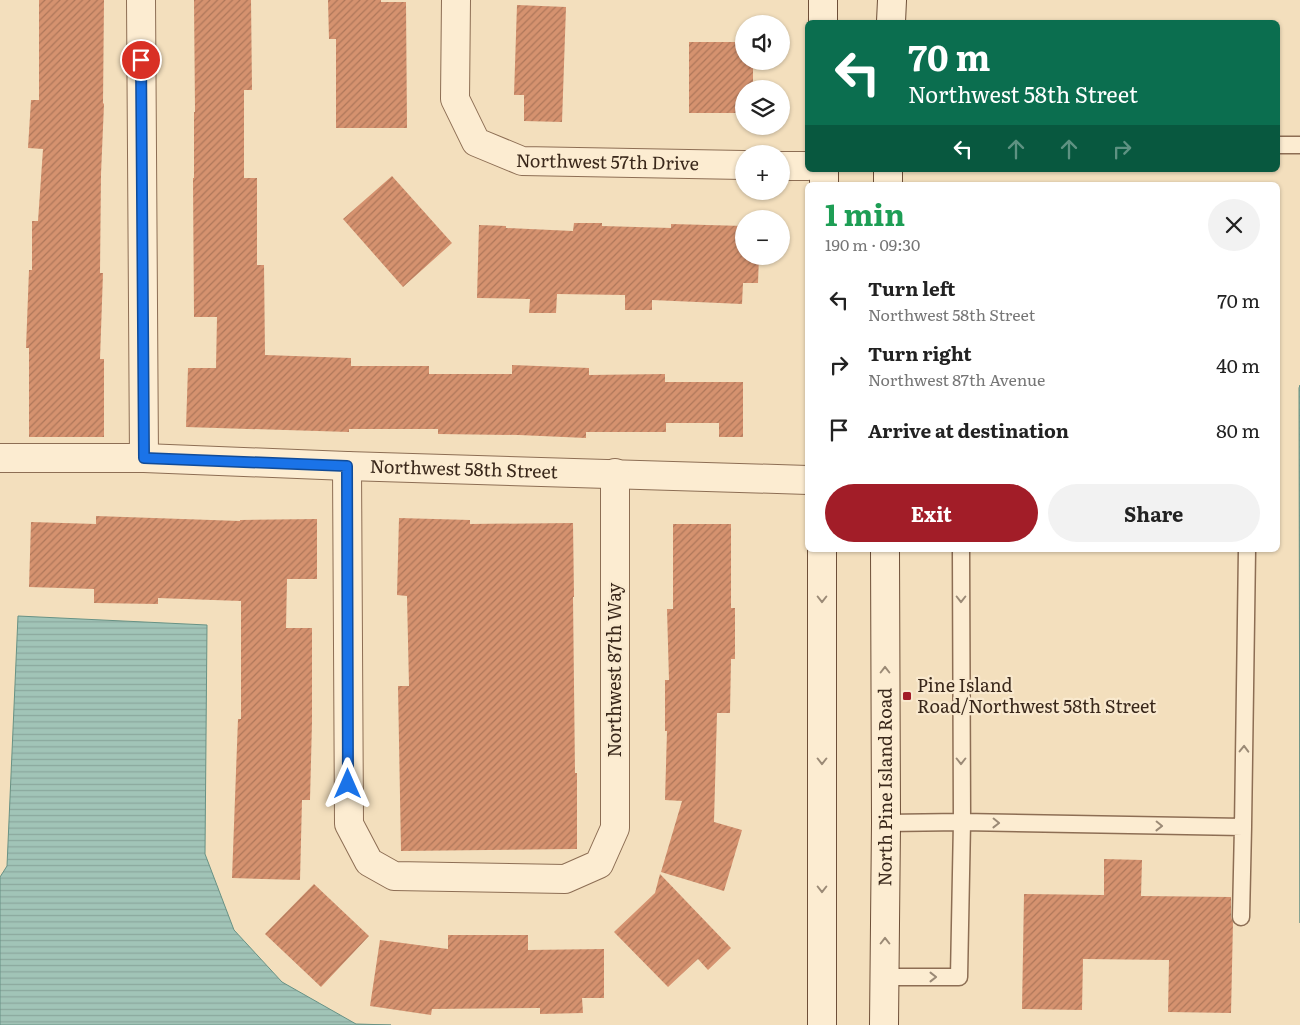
<!DOCTYPE html>
<html lang="en">
<head>
<meta charset="utf-8">
<style>
  body { margin:0; font-family:Literata,serif; background:#f2f2f2; color:#222; height:100vh; display:flex; flex-direction:column; font-size:19px; white-space:nowrap }
  * { box-sizing:border-box; margin:0 }
  p { font-size:16px; color:#767676 }
  .icon { flex:none; width:28px; height:28px; fill:none; stroke:currentColor; stroke-width:2; stroke-linecap:round; stroke-linejoin:round }
  .map { position:relative; flex:1; overflow:hidden }
  .panel { position:absolute; left:805px; top:182px; width:475px; height:370px; display:flex; flex-direction:column; background:#fff; border-radius:8px; box-shadow:0 1px 4px #0004 }
  .panel>* { flex:none }
  .guide { position:absolute; left:805px; top:20px; width:475px; height:152px; border-radius:8px; box-shadow:0 1px 4px #0004; background:#0b6e4f; color:#fff; overflow:hidden }
  .controls { position:absolute; left:735px; top:15px; display:grid; gap:10px }
  .controls a { display:grid; place-items:center; width:55px; height:55px; border-radius:50%; background:#fff; box-shadow:0 1px 4px #0004; font-size:25px }
  .pin { position:absolute; display:grid; place-items:center; width:42px; height:42px; color:#fff; margin:-21px; border:2px solid #fff; border-radius:50%; box-shadow:0 1px 5px #0007 }
  .me { position:absolute; width:55px; margin:-28px; rotate:0deg; stroke-linejoin:round; filter:drop-shadow(0 0 4px #0008) }
  .turn { display:flex; align-items:center; gap:18px; height:105px; padding:0 20px; font-size:22px }
  .turn .icon { width:65px; height:65px; stroke-width:2.5 }
  .turn b { display:block; font-size:35px; line-height:42px }
  .lanes { display:flex; align-items:center; height:48px; padding:0 20px; background:#0003; justify-content:center; gap:25px; direction:ltr }
  .lanes .off { opacity:.35 }
  .round { display:grid; place-items:center; flex:none; width:52px; height:52px; border-radius:26px; background:#f2f2f2 }
  .head { display:flex; align-items:center; justify-content:space-between; height:85px; padding:0 20px }
  h1 { font-size:30px; font-weight:700; line-height:38px; color:#1e9e55 }
  .cta { display:flex; gap:10px; margin-top:auto; padding:10px 20px }
  .cta a { flex:1; height:58px; border-radius:30px; background:#a21d28; color:#fff; font-size:20px; font-weight:700; line-height:58px; text-align:center }
  .cta a+a { background:#f2f2f2; color:#222 }
  ul { padding:0; list-style:none }
  li { display:flex; align-items:center; gap:15px; height:65px; padding:0 20px }
  li div { flex:1 }
  li b { display:block; font-size:19px }
  li em { font-style:normal }
  .map>svg:first-child { display:block }
</style>
</head>
<body>
<div class="map">
<svg width="1300" height="1025" viewBox="0 0 1300 1025">
  <defs>
    <pattern id="water-rules" width="6" height="5" patternUnits="userSpaceOnUse" patternTransform="scale(1.25)"><rect width="6" height="5" fill="#a1c4b7"/><path d="M0 2.5h6" fill="none" stroke="#8ba89d"/></pattern>
    <pattern id="building-hatch" width="6" height="6" patternUnits="userSpaceOnUse" patternTransform="scale(1.25)"><rect width="6" height="6" fill="#d5926f"/><path d="M-1 1l2-2M0 6l6-6M5 7l2-2" fill="none" stroke="#ae775a"/></pattern>
  </defs>
  <rect width="100%" height="100%" fill="#f3dfbd"/>
  <path fill="url(#water-rules)" stroke="#689285" d="M1300,385V923L1299,388Z
    M18,616L207,625L205,854L234,930L282,982L356,1024L391,1025H0V877L7,866Z"/>
  <path fill="url(#building-hatch)" d="M39,0H104L103,103L104,104L101,174L100,273H103L100,359H104V437H29V348H26L29,270H32V221H38L43,149L28,148L31,100H39Z
    M194,0H251L252,90H244V178H257V265H264L265,355L351,358V366H429V374H512V365L589,368V375L665,374V382H743V437H719V423H666V432H586V438L519,435L438,434V429H349V432L186,427L188,368H216L217,317H194L193,178H194V112H195Z
    M328,0H381V2H406L407,128H336V39H329Z
    M517,5L566,7L562,122L524,121V95H514Z
    M689,42H744V61H753V89H744V113H689Z
    M392,176L452,243L403,287L343,219Z
    M574,223H602V226L671,228V224L744,226V256H759L758,283H743L742,304L652,300V310H625V295L557,294L556,313H529L530,299L477,298L479,225L506,226V228L573,231Z
    M96,516L240,521V520L317,519V579H287L286,628H312V722L310,800H302L300,880L232,878L238,719H241V601L158,598V604L94,603V589L29,587L31,522L96,524Z
    M399,518L470,520V524L573,523L574,597H573L575,773H577V849L401,851L398,686H409L407,596L397,595Z
    M673,524H731V608H735V659H731L730,713H717L714,822L742,830L724,891L661,872L682,801L665,800L667,731H665V680H669L667,609H673Z
    M1104,859L1142,860L1141,896L1231,897V917L1233,922L1231,1013L1168,1012L1169,960L1083,959L1082,1010L1022,1009L1024,894L1104,895Z
    M660,874L731,948L708,970L698,959L668,987L614,932L655,893Z
    M314,884L369,936L321,987L265,934Z
    M448,935H528V950L604,949V998H582L583,1013L540,1014V1008L432,1009L431,1015L370,1006L380,940L448,949Z"/>
  <g fill="none" stroke-linecap="round" stroke-linejoin="round">
    <defs>
      <path id="lane" d="M1278,145H1300
        M886,823L962,822L961,550
        M1241,917L1243,827
        M885,977H959L962,822L1243,827L1247,550"/>
      <g id="street">
        <path d="M141,0L144,458"/>
        <path id="s1" d="M456,0L455,99L476,142L522,161L744,165"/>
        <path d="M781,166H808"/>
        <path id="s2" d="M0,458H144L347,466L808,480"/>
        <path d="M347,466L349,824L369,862L394,876L565,879L599,864L615,828V473"/>
      </g>
      <g id="secondary">
        <path d="M823,0V22"/>
        <path d="M891,22L892,0"/>
        <path d="M824,185V170"/>
        <path d="M888,185V170"/>
        <path d="M822,550V1025"/>
        <path id="s3" d="M884,1025L886,823L885,550"/>
      </g>
    </defs>
    <use href="#lane" stroke="#8d6e54" stroke-width="19"/>
    <use href="#street" stroke="#8d6e54" stroke-width="30"/>
    <use href="#secondary" stroke="#6e4f38" stroke-width="30"/>
    <use href="#lane" stroke="#fcecd1" stroke-width="16"/>
    <use href="#street" stroke="#fcecd1" stroke-width="28"/>
    <use href="#secondary" stroke="#fcecd1" stroke-width="28"/>
  </g>
  <defs><path id="oneway-chevron" d="M-2-3.5L2.5 0L-2 3.5" fill="none" stroke-width="1.6" stroke-linecap="round" stroke-linejoin="round" transform="scale(1.25)"/></defs>
  <g stroke="#9b8a76">
    <use href="#oneway-chevron" transform="translate(822 599) rotate(90)"/>
    <use href="#oneway-chevron" transform="translate(961 599) rotate(90)"/>
    <use href="#oneway-chevron" transform="translate(885 670) rotate(-90)"/>
    <use href="#oneway-chevron" transform="translate(1244 749) rotate(-89)"/>
    <use href="#oneway-chevron" transform="translate(822 761) rotate(90)"/>
    <use href="#oneway-chevron" transform="translate(961 761) rotate(90)"/>
    <use href="#oneway-chevron" transform="translate(996 823) rotate(1)"/>
    <use href="#oneway-chevron" transform="translate(1159 826) rotate(1)"/>
    <use href="#oneway-chevron" transform="translate(822 889) rotate(90)"/>
    <use href="#oneway-chevron" transform="translate(885 941) rotate(-90)"/>
    <use href="#oneway-chevron" transform="translate(933 977)"/>
  </g>
  <g fill="none" stroke-linecap="round" stroke-linejoin="round">
    <defs>
      <path id="route" d="M141,60L144,458L347,466L348,784"/>
    </defs>
    <use href="#route" stroke="#114b97" stroke-width="12"/>
    <use href="#route" stroke="#1a73e8" stroke-width="9"/>
  </g>
  <rect fill="#a21d28" stroke="#f9e9ce" stroke-width="2" x="902" y="691" width="10" height="10" rx="2.5"/>
  <g text-anchor="middle" stroke-width="4.5" stroke-linejoin="round" paint-order="stroke">
    <g font-size="18" fill="#3a281b" stroke="#f9e9ce">
      <text dy="6" stroke="none"><textPath href="#s1" startOffset="282">Northwest 57th Drive</textPath></text>
      <text dy="6" stroke="none"><textPath href="#s2" startOffset="464">Northwest 58th Street</textPath></text>
      <text transform="translate(615 670) rotate(-90)" y="6">Northwest 87th Way</text>
      <text dy="6" stroke="none"><textPath href="#s3" startOffset="238">North Pine Island Road</textPath></text>
    </g>
    <g font-size="18" fill="#3a281b" stroke="#f9e9ce" text-anchor="start">
      <text x="917" y="692">Pine Island<tspan x="917" dy="21">Road/Northwest 58th Street</tspan></text>
    </g>
  </g>
</svg>
<div class="controls">
<a><svg class="icon" aria-label="sound" viewBox="0 0 24 24"><path d="M4 9h4l5-4v14l-5-4H4zM17 9q2 3 0 6"/></svg></a>
<a><svg class="icon" aria-label="layers" viewBox="0 0 24 24"><path d="M12 4l9 5-9 5-9-5zM3 14l9 5 9-5"/></svg></a>
<a>+</a>
<a>−</a>
</div>
<div class="pin" style="left:141px;top:60px;background:#d93025"><svg class="icon" aria-label="arrive" viewBox="0 0 24 24"><path d="M6 21V4h12l-3 4 3 4H6"/></svg></div>
<svg class="me" style="left:348px;top:784px" viewBox="-20 -20 40 40"><path d="M0-17L14 15 0 8-14 15z" fill="#1a73e8" stroke="#fff" stroke-width="4"/></svg>
<div class="guide">
<div class="turn"><svg class="icon" aria-label="left" viewBox="0 0 24 24"><path d="M17 20v-9H6M10 6l-5 5 5 5"/></svg><div><b>70 m</b>Northwest 58th Street</div></div>
<div class="lanes"><svg class="icon" aria-label="left" viewBox="0 0 24 24"><path d="M17 20v-9H6M10 6l-5 5 5 5"/></svg><svg class="icon off" aria-label="ahead" viewBox="0 0 24 24"><path d="M12 20V5M6 11l6-6 6 6"/></svg><svg class="icon off" aria-label="ahead" viewBox="0 0 24 24"><path d="M12 20V5M6 11l6-6 6 6"/></svg><svg class="icon off" aria-label="right" viewBox="0 0 24 24"><path d="M7 20v-9h11M14 6l5 5-5 5"/></svg></div>
</div>
<section class="panel">
<div class="head"><div><h1>1 min</h1><p>190 m · 09:30</p></div><a class="round"><svg class="icon" aria-label="close" viewBox="0 0 24 24"><path d="M6 6l12 12M18 6L6 18"/></svg></a></div>
<ul>
<li><svg class="icon" aria-label="left" viewBox="0 0 24 24"><path d="M17 20v-9H6M10 6l-5 5 5 5"/></svg><div><b>Turn left</b><p>Northwest 58th Street</p></div><em>70 m</em></li>
<li><svg class="icon" aria-label="right" viewBox="0 0 24 24"><path d="M7 20v-9h11M14 6l5 5-5 5"/></svg><div><b>Turn right</b><p>Northwest 87th Avenue</p></div><em>40 m</em></li>
<li><svg class="icon" aria-label="arrive" viewBox="0 0 24 24"><path d="M6 21V4h12l-3 4 3 4H6"/></svg><div><b>Arrive at destination</b></div><em>80 m</em></li>
</ul>
<div class="cta"><a>Exit</a><a>Share</a></div>
</section>
</div>
</body>
</html>
